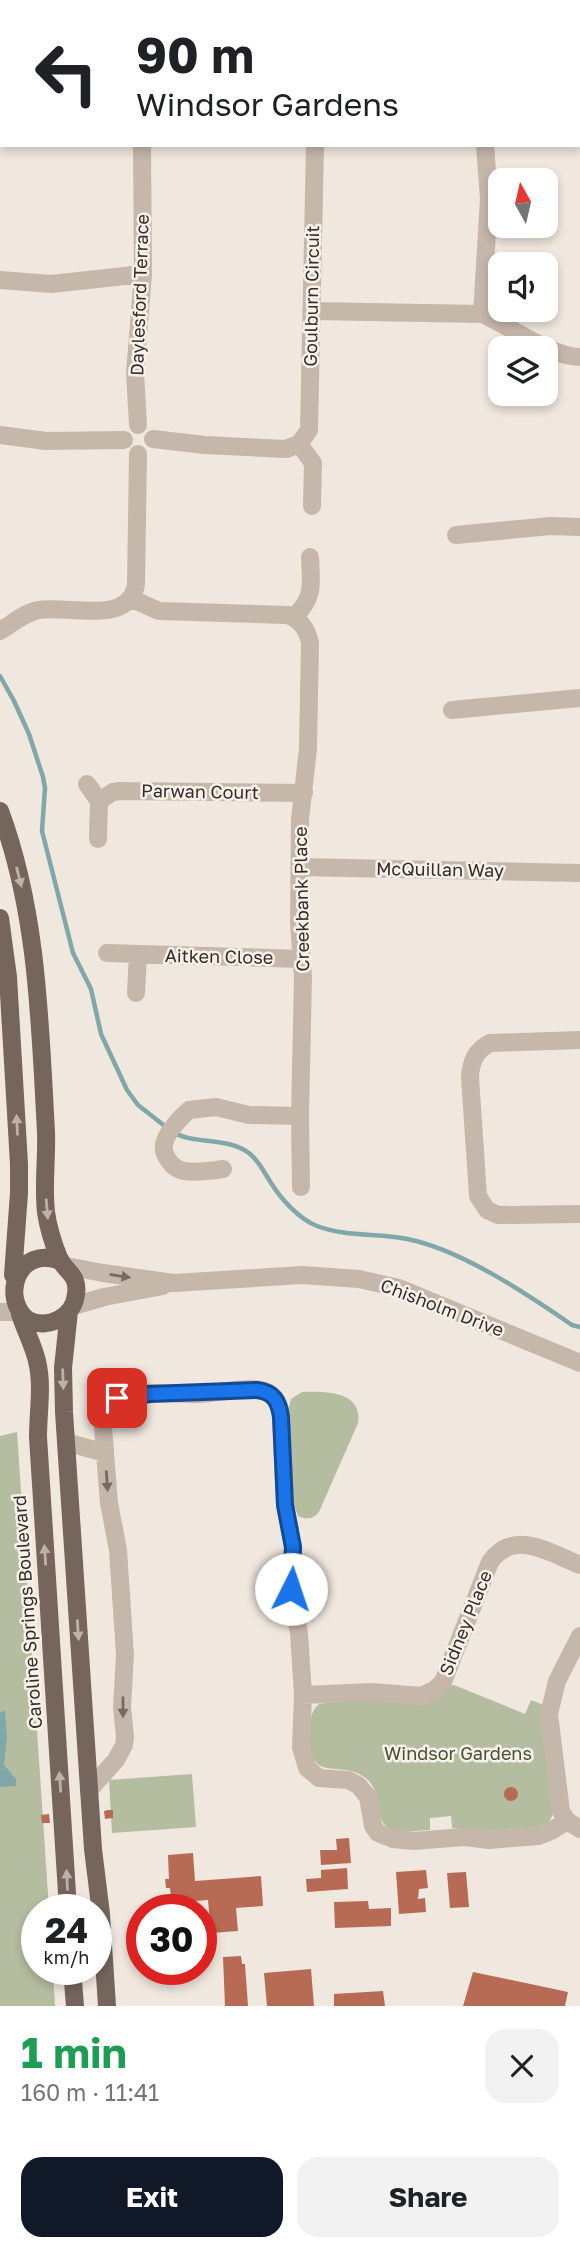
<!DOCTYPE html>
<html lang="en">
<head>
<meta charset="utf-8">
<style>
  body { margin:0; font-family:"Golos Text",sans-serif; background:#f2f2f2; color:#202124; height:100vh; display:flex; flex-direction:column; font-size:26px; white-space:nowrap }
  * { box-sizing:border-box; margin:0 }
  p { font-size:23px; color:#757577 }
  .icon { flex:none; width:38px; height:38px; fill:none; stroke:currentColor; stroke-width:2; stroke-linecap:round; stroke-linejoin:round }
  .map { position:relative; height:2006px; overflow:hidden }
  .panel { display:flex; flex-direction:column; background:#fff; flex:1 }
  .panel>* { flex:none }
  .hud { position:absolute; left:0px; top:0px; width:581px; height:147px; box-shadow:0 4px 10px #0003; background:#fff; color:#202124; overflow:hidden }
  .needle { width:46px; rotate:352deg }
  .tools { position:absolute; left:488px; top:168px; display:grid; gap:14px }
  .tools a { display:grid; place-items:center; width:70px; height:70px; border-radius:14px; background:#fff; box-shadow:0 4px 10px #0003; font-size:35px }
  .speed { position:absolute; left:21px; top:1894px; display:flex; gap:14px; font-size:35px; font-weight:700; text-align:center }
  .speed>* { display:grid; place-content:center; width:91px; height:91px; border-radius:50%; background:#fff; box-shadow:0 4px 10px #0003; line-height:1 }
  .speed small { font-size:18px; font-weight:400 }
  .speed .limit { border:10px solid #d22; background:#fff; color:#111 }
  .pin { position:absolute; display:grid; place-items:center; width:60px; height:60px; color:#fff; margin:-30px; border-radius:14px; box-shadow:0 4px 10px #0006 }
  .me { position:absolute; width:77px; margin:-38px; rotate:4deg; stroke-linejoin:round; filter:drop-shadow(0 0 5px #0008) }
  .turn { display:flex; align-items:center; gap:24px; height:147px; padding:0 21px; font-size:32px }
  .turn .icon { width:91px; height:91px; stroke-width:2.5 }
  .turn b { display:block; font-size:49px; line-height:60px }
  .round { display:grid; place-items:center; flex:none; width:74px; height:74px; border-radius:21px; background:#f2f2f2 }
  .overview { display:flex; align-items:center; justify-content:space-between; height:119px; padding:0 21px }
  h1 { font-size:42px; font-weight:700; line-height:52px; color:#1e9e55 }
  .primary-button { display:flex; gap:14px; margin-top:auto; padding:14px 21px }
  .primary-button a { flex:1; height:80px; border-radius:21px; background:#111827; color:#fff; font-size:28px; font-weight:700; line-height:80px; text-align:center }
  .primary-button a+a { background:#f2f2f2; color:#202124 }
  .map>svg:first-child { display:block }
</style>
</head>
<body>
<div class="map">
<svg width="580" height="2006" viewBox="0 0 580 2006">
  <rect width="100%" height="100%" fill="#f0e7de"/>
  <path fill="#b4bda0" d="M302,1392C325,1391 363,1391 358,1423L319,1512C314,1519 306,1520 298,1516L294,1505L288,1411L291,1399Z
    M17,1432L49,1909H37V1969H53L55,2006H0V1436Z
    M454,1685L525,1714L531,1700L544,1705L553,1814L549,1822L542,1827L489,1831L452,1828L451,1816L430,1818V1830C419,1830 408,1833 397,1831C370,1827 385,1795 367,1779C342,1757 307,1787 310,1733C310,1722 310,1712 319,1704Z
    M192,1774L196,1827L112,1833L109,1780Z"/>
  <path fill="#80a8a9" d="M5,1711L7,1738L4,1765L16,1779V1786L0,1787V1712Z"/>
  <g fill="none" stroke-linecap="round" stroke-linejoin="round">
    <path stroke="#80a8a9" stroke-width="4.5" d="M0,676L14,701L29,734L43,777L45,788L42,831L73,953L91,989L101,1034L127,1090L138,1105L166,1127
      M173,1132C194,1145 225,1136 249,1153C259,1161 264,1172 271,1183C281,1199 299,1219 317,1226C346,1237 377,1233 407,1239C460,1249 527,1294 572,1325L580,1327"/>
  </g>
  <path fill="#b86b54" d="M504 1794a7 7 0 1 1 14 0a7 7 0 1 1-14 0Z
    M108,1810H113V1818L105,1819L104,1811Z
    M49,1814L50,1823H42L41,1815Z
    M349,1838L351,1863L321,1865L320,1850H337L336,1839Z
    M193,1853L195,1881L261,1876L263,1906L236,1908L238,1931L211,1933L208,1900L172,1903L170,1888H166L165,1879H169L168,1855Z
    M347,1868L348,1889L307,1892L306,1879L321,1878V1870Z
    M426,1870L428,1888L419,1889L418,1899L425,1898L426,1912L399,1914L396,1872Z
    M466,1872L469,1907L450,1908L447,1873Z
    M368,1901L369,1909L391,1908V1926L335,1928L334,1902Z
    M241,1956L242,1964H245L248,2006H225L223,1957Z
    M311,1969L314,2006H267L264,1973Z
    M473,1972L568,1992L565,2006H463Z
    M383,1991L385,2006H334V1994Z"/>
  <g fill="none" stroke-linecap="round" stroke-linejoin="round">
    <path stroke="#c6b7ab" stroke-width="18" d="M17,0V2
      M318,2V0
      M0,90H2
      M0,280L51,284L143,274
      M311,311L482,314C510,326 551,357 580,357
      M482,314L489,199L485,145
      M138,425L135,373L143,274L142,145
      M0,435L46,441L124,440
      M153,439L205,445L286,449L299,444L309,430L315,145
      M299,444L313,463L312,506
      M456,535L551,526L580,527
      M132,599L159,611L288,615C301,620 307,629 310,643L308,749L300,819L299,922L303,977L300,1116L301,1187
      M294,617C315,597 311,584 310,557
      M0,631C12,624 25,612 39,610C69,605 130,626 136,584L138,454
      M452,710L580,698
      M87,784L99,801L98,839
      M99,801L113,792L120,791L304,793
      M300,867L580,873
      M107,953L301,959
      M136,993L138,954
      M580,1040L490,1043C475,1051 471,1062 470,1077L478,1196L487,1210L498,1215L580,1214
      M223,1169C210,1171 196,1173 184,1171C172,1169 160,1153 165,1141C168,1131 181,1117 189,1110L216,1107L249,1115L300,1116
      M66,1266L103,1273L174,1283L302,1275L359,1279L399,1288L580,1363
      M73,1306L104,1297L163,1286
      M0,1312H18
      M66,1442L105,1453L109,1503L118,1550L125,1655L122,1707L125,1737L124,1745L116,1760L89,1790
      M105,1453C105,1439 99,1418 108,1406C111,1401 115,1398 121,1397C147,1390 175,1394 201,1394C219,1393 249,1386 265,1391C277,1395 280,1406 281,1417L285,1505L293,1547L291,1589L299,1633L303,1695L301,1747L307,1768L319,1778L348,1780L358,1785L368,1797L373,1826L378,1833L393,1839L413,1841L464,1837L489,1840L538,1836L551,1831L567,1821
      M580,1636L557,1681L549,1714L561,1811L567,1821L580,1829
      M303,1695L372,1692L421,1696L434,1690L443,1682L490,1562C514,1528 550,1553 580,1565"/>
    <path stroke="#75655c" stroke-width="18" d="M0,811C38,913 40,1025 46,1132C47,1158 43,1185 46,1212C48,1227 53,1243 59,1258C65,1272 79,1274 76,1294C74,1317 48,1330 28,1320C0,1299 17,1244 61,1261
      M0,918L8,977L19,1164V1193L13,1275
      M69,1311L63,1368L64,1412L93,1849L101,1914L107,2006
      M20,1314C25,1330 33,1344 37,1361C43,1385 38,1412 38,1437L68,1909
      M72,1969L75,2006"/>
  </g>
  <defs><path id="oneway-solid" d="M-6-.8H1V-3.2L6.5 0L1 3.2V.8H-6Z" transform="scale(1.75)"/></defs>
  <g fill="#bdb2aa">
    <use href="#oneway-solid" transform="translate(19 877) rotate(76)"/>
    <use href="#oneway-solid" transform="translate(17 1125) rotate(-93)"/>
    <use href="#oneway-solid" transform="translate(47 1209) rotate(85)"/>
    <use href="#oneway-solid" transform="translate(63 1379) rotate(88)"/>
    <use href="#oneway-solid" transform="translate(45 1555) rotate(-94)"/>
    <use href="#oneway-solid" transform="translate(78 1630) rotate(86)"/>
    <use href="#oneway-solid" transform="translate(60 1782) rotate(-94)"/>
    <use href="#oneway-solid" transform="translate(67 1880) rotate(-93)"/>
  </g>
  <g fill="#766b64">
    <use href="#oneway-solid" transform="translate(120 1276) rotate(9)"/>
    <use href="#oneway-solid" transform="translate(107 1481) rotate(86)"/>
    <use href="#oneway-solid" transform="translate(123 1707) rotate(90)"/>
  </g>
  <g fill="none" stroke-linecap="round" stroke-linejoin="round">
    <defs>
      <path id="route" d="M117,1398L150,1394L257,1390C274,1392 279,1402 281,1417L285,1505L293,1547L291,1589"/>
    </defs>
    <use href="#route" stroke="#114b97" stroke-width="18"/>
    <use href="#route" stroke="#1a73e8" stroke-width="12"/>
  </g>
  <g text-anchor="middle" stroke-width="5" stroke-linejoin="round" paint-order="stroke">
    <g font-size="18" fill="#352d2a" stroke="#f8f1ea">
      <text transform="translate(140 295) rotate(-88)" y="6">Daylesford Terrace</text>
      <text transform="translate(312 296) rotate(-89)" y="6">Goulburn Circuit</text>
      <text transform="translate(200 792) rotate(1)" y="6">Parwan Court</text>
      <text transform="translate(440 870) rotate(1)" y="6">McQuillan Way</text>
      <text transform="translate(302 899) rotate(-91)" y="6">Creekbank Place</text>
      <text transform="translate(219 957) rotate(1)" y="6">Aitken Close</text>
      <text transform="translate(442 1308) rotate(21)" y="6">Chisholm Drive</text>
      <text transform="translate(28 1612) rotate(-94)" y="6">Caroline Springs Boulevard</text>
      <text transform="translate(466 1623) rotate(-68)" y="6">Sidney Place</text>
    </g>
    <g font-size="18" fill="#455130" stroke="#f8f1ea">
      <text x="458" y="1760">Windsor Gardens</text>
    </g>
  </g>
</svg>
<div class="tools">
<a><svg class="needle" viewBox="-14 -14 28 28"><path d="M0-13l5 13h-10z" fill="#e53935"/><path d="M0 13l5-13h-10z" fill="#757577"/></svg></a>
<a><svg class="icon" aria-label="sound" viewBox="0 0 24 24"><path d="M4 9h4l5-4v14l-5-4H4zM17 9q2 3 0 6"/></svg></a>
<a><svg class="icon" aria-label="layers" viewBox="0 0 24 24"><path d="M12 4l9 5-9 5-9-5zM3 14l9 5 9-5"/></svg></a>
</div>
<div class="speed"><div>24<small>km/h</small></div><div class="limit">30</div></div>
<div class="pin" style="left:117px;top:1398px;background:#d93025"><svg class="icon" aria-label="arrive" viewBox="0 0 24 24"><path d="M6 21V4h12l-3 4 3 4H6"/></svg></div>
<svg class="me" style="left:291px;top:1589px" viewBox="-20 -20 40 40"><circle r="19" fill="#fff"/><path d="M0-13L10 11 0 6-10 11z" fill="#1a73e8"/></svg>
<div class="hud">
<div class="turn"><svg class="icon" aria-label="left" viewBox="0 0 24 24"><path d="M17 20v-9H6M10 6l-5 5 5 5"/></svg><div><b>90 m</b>Windsor Gardens</div></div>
</div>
</div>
<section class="panel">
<div class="overview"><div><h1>1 min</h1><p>160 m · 11:41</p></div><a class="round"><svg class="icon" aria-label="close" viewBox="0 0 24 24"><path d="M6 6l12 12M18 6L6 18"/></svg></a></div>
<div class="primary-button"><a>Exit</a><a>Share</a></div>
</section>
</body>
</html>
